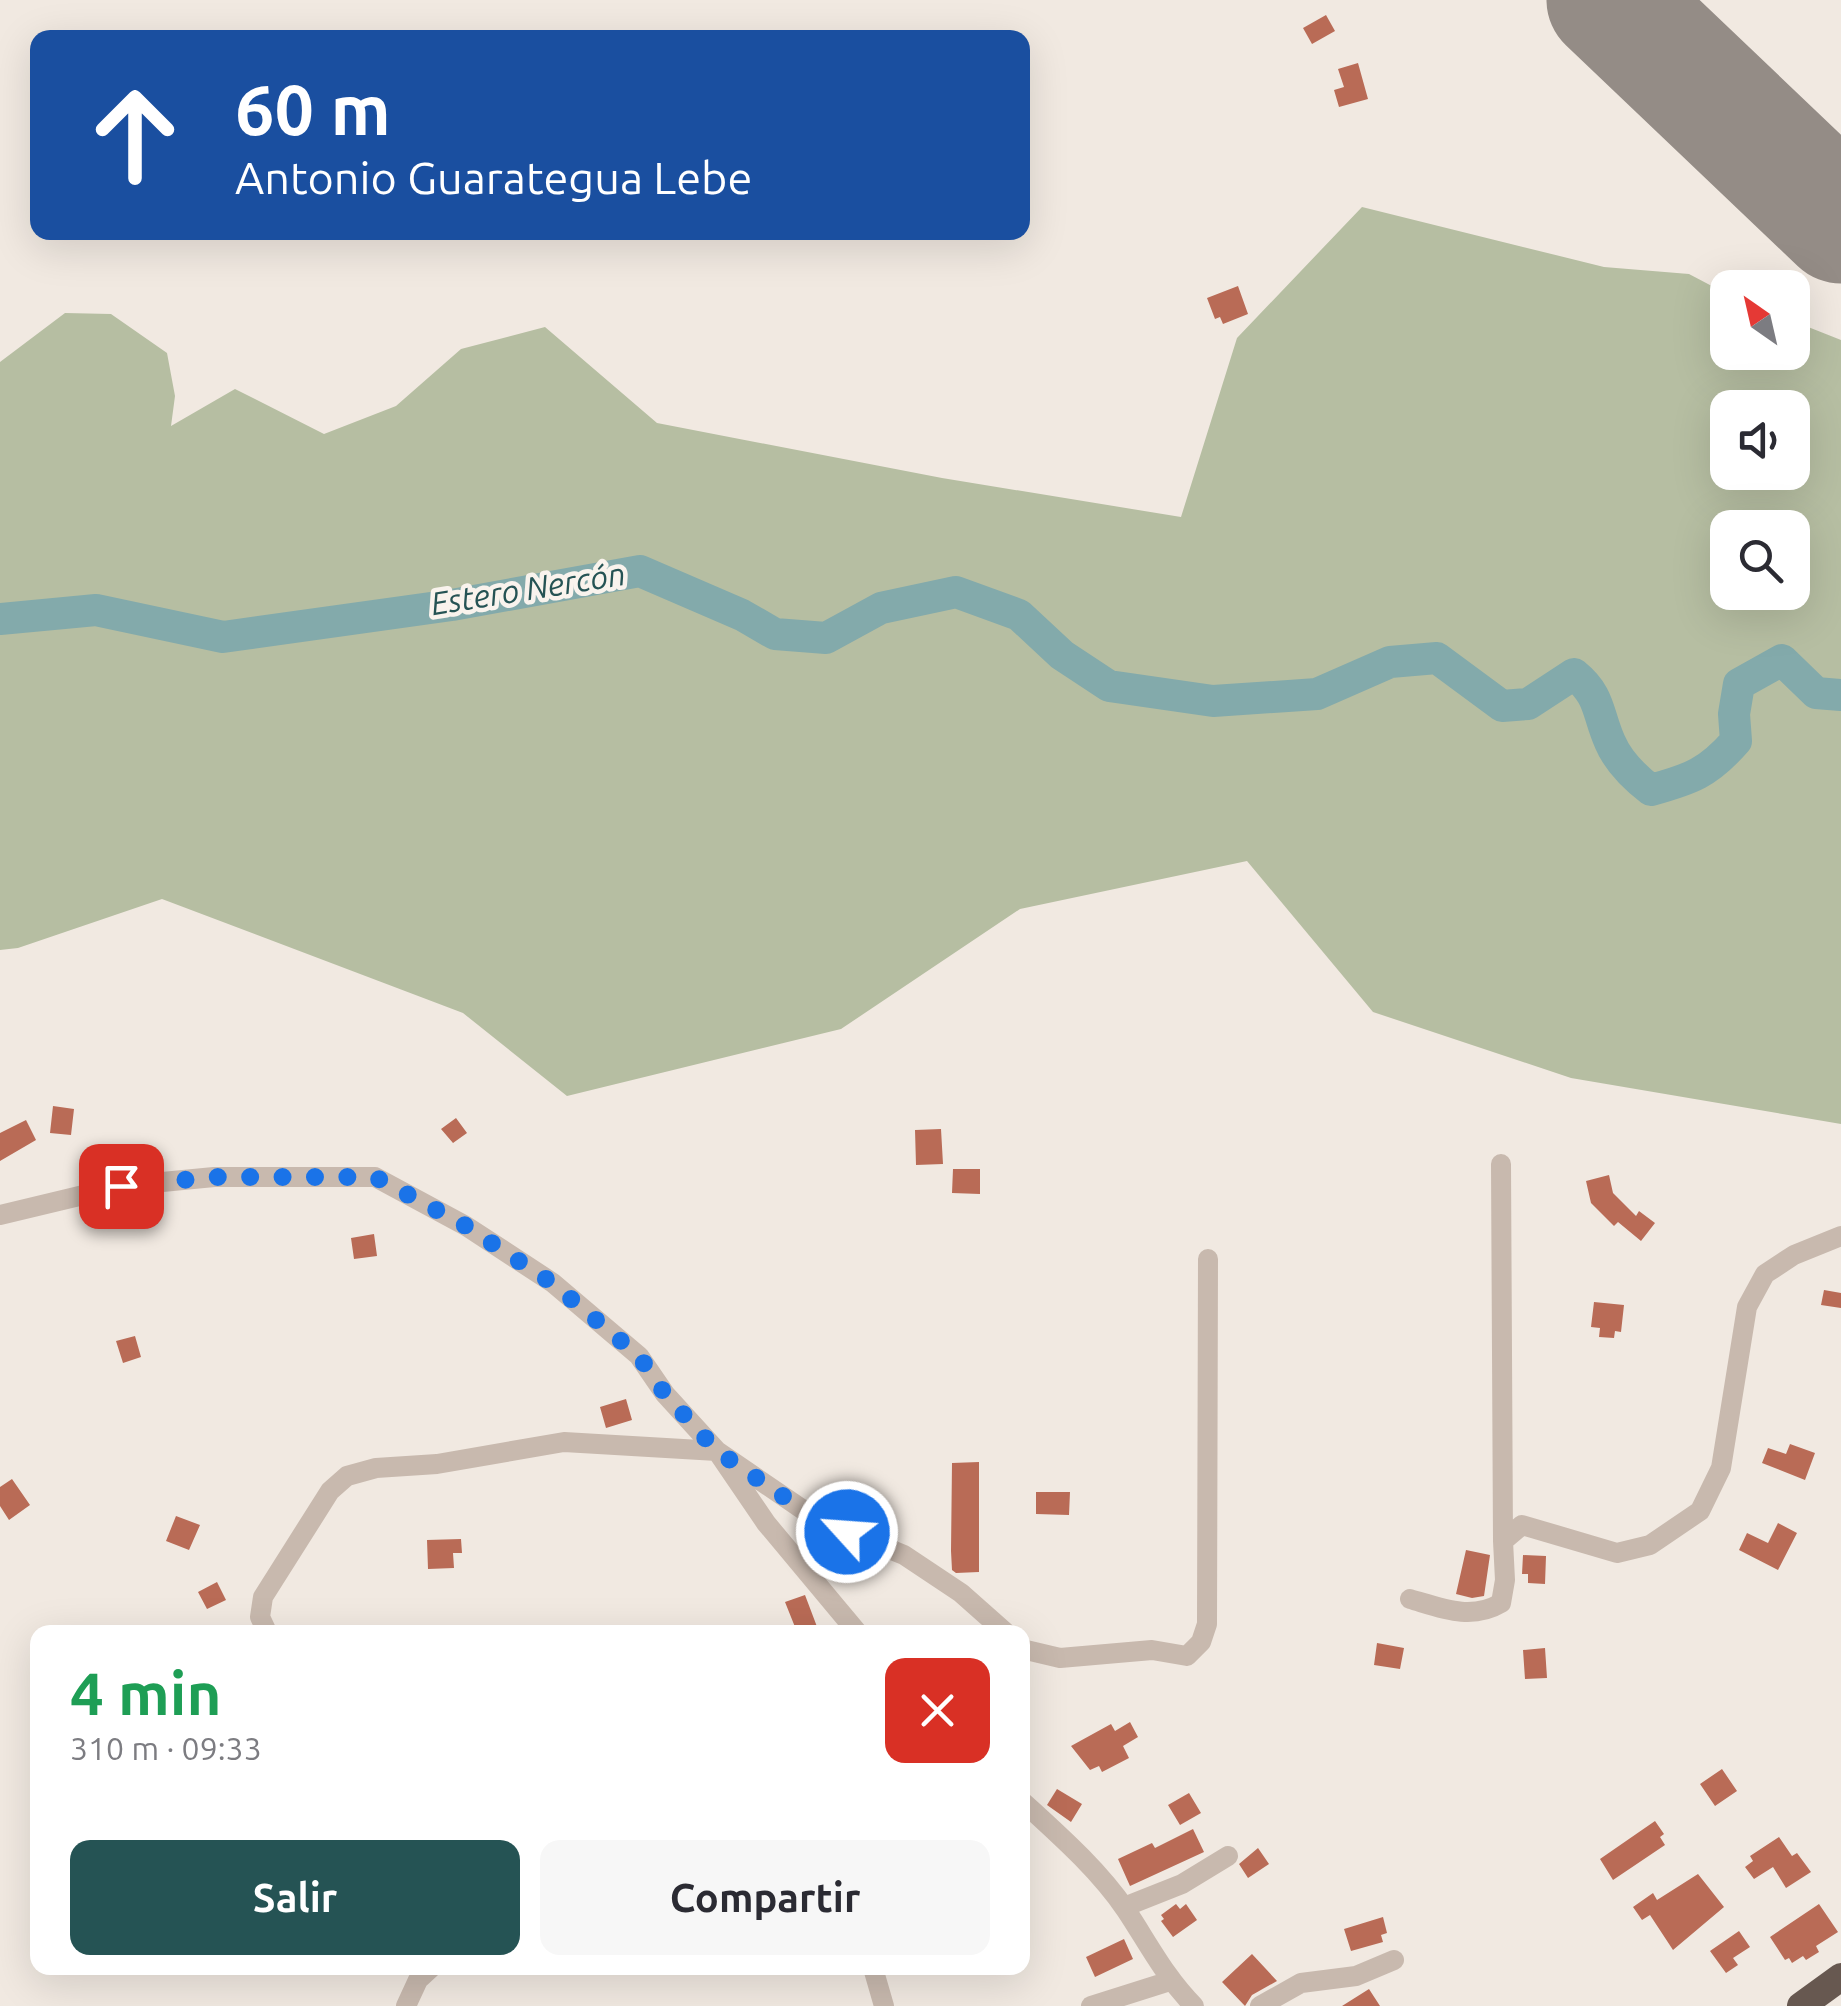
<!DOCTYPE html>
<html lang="es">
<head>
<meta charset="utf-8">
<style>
  body { margin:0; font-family:Ubuntu,sans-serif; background:#f7f7f7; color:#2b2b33; height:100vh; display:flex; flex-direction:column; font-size:38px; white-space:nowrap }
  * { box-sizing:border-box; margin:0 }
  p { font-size:32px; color:#7c7c81 }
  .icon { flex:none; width:55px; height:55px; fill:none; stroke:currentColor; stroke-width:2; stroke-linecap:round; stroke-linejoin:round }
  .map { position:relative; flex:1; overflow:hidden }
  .drawer { position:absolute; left:30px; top:1625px; width:1000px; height:350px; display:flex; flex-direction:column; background:#fff; border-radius:20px; box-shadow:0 10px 40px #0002 }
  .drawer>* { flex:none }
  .hud { position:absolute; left:30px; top:30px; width:1000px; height:210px; border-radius:20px; box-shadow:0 10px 40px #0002; background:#1a4fa0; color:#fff; overflow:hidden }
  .needle { width:65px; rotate:326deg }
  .controls { position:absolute; left:1710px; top:270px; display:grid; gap:20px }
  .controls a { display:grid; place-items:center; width:100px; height:100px; border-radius:20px; background:#fff; box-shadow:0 10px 40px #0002; font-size:50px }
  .pin { position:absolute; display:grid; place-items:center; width:85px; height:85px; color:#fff; margin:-42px; border-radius:20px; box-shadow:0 5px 15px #0006 }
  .me { position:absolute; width:110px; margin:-55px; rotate:296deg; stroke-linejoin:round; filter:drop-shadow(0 0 8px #0008) }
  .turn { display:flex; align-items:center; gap:35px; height:210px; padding:0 40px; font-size:45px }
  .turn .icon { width:130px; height:130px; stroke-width:2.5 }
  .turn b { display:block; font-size:70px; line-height:85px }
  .round { display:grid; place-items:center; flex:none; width:105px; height:105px; border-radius:20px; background:#f7f7f7 }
  .headline { display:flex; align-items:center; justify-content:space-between; height:170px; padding:0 40px }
  h1 { font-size:60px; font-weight:700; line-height:75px; color:#1e9e55 }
  .button { display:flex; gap:20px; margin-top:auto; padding:20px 40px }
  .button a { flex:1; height:115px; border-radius:20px; background:#255354; color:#fff; font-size:40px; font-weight:700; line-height:115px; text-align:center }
  .button a+a { background:#f7f7f7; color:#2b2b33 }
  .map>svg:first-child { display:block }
</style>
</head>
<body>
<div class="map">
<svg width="1841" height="2006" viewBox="0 0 1841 2006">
  <rect width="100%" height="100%" fill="#f1e9e1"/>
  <path fill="#b6bea2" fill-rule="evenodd" d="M1362,207L1604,267L1689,274L1727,294L1728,352H1792L1793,321L1841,340V1124L1571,1078L1373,1012L1247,861L1020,909L841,1029L567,1096L463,1013L162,899L18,948L0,950V362L65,313L111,314L167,353L175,396L171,426L235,389L324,434L396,406L461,349L545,327L657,423L942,478L1181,517L1237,338ZM1728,408H1792V472H1728ZM1728,528H1792V592H1728Z"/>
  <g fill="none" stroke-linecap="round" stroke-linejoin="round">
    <path stroke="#83aaab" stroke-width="32" d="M0,619L96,610L223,637L452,605L640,571L742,615L775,634L826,638L881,608L956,592L1019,615L1062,655L1109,686L1213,701L1317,694L1390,662L1437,658L1502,706L1528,704L1574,674C1601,696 1597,713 1610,742C1618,761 1634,777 1651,790C1691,779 1708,773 1736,741L1734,714L1739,684L1782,660L1816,693L1841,695"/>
    <path stroke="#948c86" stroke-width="125" d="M1609,0L1841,221"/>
  </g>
  <path fill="#b96b56" d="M1326,15L1335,31L1312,44L1303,28Z
    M1358,63L1368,99L1339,107L1334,90L1344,87L1338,69Z
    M1238,286L1248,314L1223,324L1220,317L1215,319L1207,298Z
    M53,1106L74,1109L71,1135L50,1133Z
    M456,1118L467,1133L453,1143L441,1129Z
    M26,1120L36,1140L0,1161V1133Z
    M941,1129L943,1164L916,1165L915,1130Z
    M953,1169H980V1194L952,1193Z
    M1609,1175L1613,1193L1636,1216L1639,1211L1655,1223L1641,1241L1618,1222L1614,1226L1591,1203L1586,1181Z
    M374,1234L377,1256L354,1259L351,1238Z
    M1824,1290L1841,1293V1308L1821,1305Z
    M1594,1302L1624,1305L1621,1332L1615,1331L1614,1338L1599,1337L1600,1328L1591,1327Z
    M135,1336L141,1357L123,1363L116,1341Z
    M626,1399L632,1420L606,1428L600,1407Z
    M1790,1444L1815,1453L1805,1480L1762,1463L1768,1448L1786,1454Z
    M979,1462V1572L956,1573L952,1570L951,1551L952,1463Z
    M12,1479L30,1505L9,1520L0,1506V1487Z
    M1036,1492H1070L1069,1515L1036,1514Z
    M176,1516L200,1525L189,1550L166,1541Z
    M1778,1523L1797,1533L1778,1570L1739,1550L1747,1533L1768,1543Z
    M461,1539L462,1553H453L454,1568L428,1569L427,1540Z
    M840,1544L856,1550L872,1566L856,1582L841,1568L831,1579L819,1565Z
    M1466,1550L1490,1555L1484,1596L1472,1598L1456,1594Z
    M1523,1555L1546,1556L1545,1584L1528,1583V1574H1522Z
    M217,1582L226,1600L207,1609L198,1592Z
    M805,1595L819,1632H797L785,1602Z
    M1377,1643L1404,1648L1400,1669L1374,1665Z
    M1545,1648L1547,1678L1525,1679L1523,1650Z
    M1130,1722L1138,1737L1123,1746L1129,1758L1102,1772L1099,1766L1090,1770L1071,1746L1111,1724L1115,1731Z
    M1722,1769L1737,1791L1715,1806L1700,1784Z
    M1057,1789L1082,1804L1071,1822L1047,1805Z
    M1189,1793L1201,1813L1180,1825L1168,1805Z
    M1655,1821L1664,1834L1660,1837L1665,1845L1613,1880L1600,1859Z
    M1193,1829L1204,1852L1130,1886L1118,1859L1152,1843L1155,1848Z
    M1779,1837L1792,1856L1797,1853L1811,1872L1786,1888L1773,1867L1754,1879L1745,1867L1753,1861L1750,1856Z
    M1258,1848L1269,1864L1248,1878L1239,1864Z
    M1698,1874L1724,1907L1673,1950L1650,1915L1642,1920L1633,1907L1653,1893L1657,1900Z
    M1176,1904L1180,1909L1186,1904L1197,1920L1173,1937L1161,1921L1164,1919L1161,1915Z
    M1819,1904L1838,1932L1816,1946L1819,1952L1806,1960L1803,1956L1792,1963L1789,1958L1785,1960L1770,1937Z
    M1383,1917L1387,1933L1381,1935L1383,1942L1351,1951L1344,1929Z
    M1739,1931L1750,1947L1733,1958L1738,1965L1726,1973L1710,1951Z
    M1124,1939L1133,1959L1095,1977L1086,1957Z
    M1252,1954L1277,1981L1252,1995L1245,2006L1222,1982Z
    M1369,1989L1380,2006H1342Z"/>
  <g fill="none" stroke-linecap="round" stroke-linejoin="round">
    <path stroke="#c8b9ae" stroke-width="20" d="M1501,1164L1503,1541
      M0,1215L121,1186L214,1177H375L466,1226L553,1283L639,1356L665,1394L717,1451L766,1523L857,1632
      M1410,1599C1441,1608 1471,1621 1501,1603L1505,1580L1503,1541L1522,1525L1617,1553L1650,1545L1700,1511L1721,1468L1747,1307L1765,1274L1794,1255L1841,1236
      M267,1632L260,1617L263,1597L330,1491L347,1476L376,1468L437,1464L564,1442L717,1451L818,1520L904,1555L961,1593L1005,1632
      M1022,1649L1060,1658L1152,1650L1187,1656L1201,1642L1207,1624L1208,1259
      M1022,1801C1058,1834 1098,1869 1126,1910C1148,1943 1165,1977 1194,2006
      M1124,1907L1182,1884L1228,1856
      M873,1968L884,2006
      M406,2006L418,1980L431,1968
      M1091,2006L1170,1981
      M1260,2006L1301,1983L1356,1976L1394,1960"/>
    <path stroke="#675850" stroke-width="28" d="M1801,2006L1841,1977"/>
  </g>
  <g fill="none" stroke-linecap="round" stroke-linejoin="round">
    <path stroke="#1a73e8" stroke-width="18" stroke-dasharray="0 32.4" d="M121,1186L214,1177H375L466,1226L552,1283L639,1356L665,1394L717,1451L818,1520L847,1532"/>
  </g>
  <g text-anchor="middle" stroke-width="9" stroke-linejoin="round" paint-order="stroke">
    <g font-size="32" font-style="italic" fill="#255354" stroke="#f9f3ed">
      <text transform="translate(528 589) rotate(-9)" y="11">Estero Nercón</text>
    </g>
  </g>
</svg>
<div class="controls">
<a><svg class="needle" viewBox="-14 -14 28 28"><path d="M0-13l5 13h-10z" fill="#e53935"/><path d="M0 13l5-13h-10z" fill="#7c7c81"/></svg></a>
<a><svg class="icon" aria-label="sound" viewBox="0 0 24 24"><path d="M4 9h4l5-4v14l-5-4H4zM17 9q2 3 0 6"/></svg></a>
<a><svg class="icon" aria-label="search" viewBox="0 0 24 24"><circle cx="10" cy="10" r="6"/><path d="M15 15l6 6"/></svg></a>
</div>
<div class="pin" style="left:121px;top:1186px;background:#d93025"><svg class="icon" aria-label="arrive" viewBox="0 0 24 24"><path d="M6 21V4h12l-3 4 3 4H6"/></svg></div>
<svg class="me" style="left:847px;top:1532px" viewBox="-20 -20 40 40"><circle r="17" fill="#1a73e8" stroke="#fff" stroke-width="3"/><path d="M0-11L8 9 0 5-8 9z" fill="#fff"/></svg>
<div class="hud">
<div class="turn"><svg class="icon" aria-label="ahead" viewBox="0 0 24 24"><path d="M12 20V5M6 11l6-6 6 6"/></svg><div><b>60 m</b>Antonio Guarategua Lebe</div></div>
</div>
<section class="drawer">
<div class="headline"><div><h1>4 min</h1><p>310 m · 09:33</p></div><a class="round" style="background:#d93025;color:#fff"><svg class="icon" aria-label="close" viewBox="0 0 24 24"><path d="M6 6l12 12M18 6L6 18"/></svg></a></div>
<div class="button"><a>Salir</a><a>Compartir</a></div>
</section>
</div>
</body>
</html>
